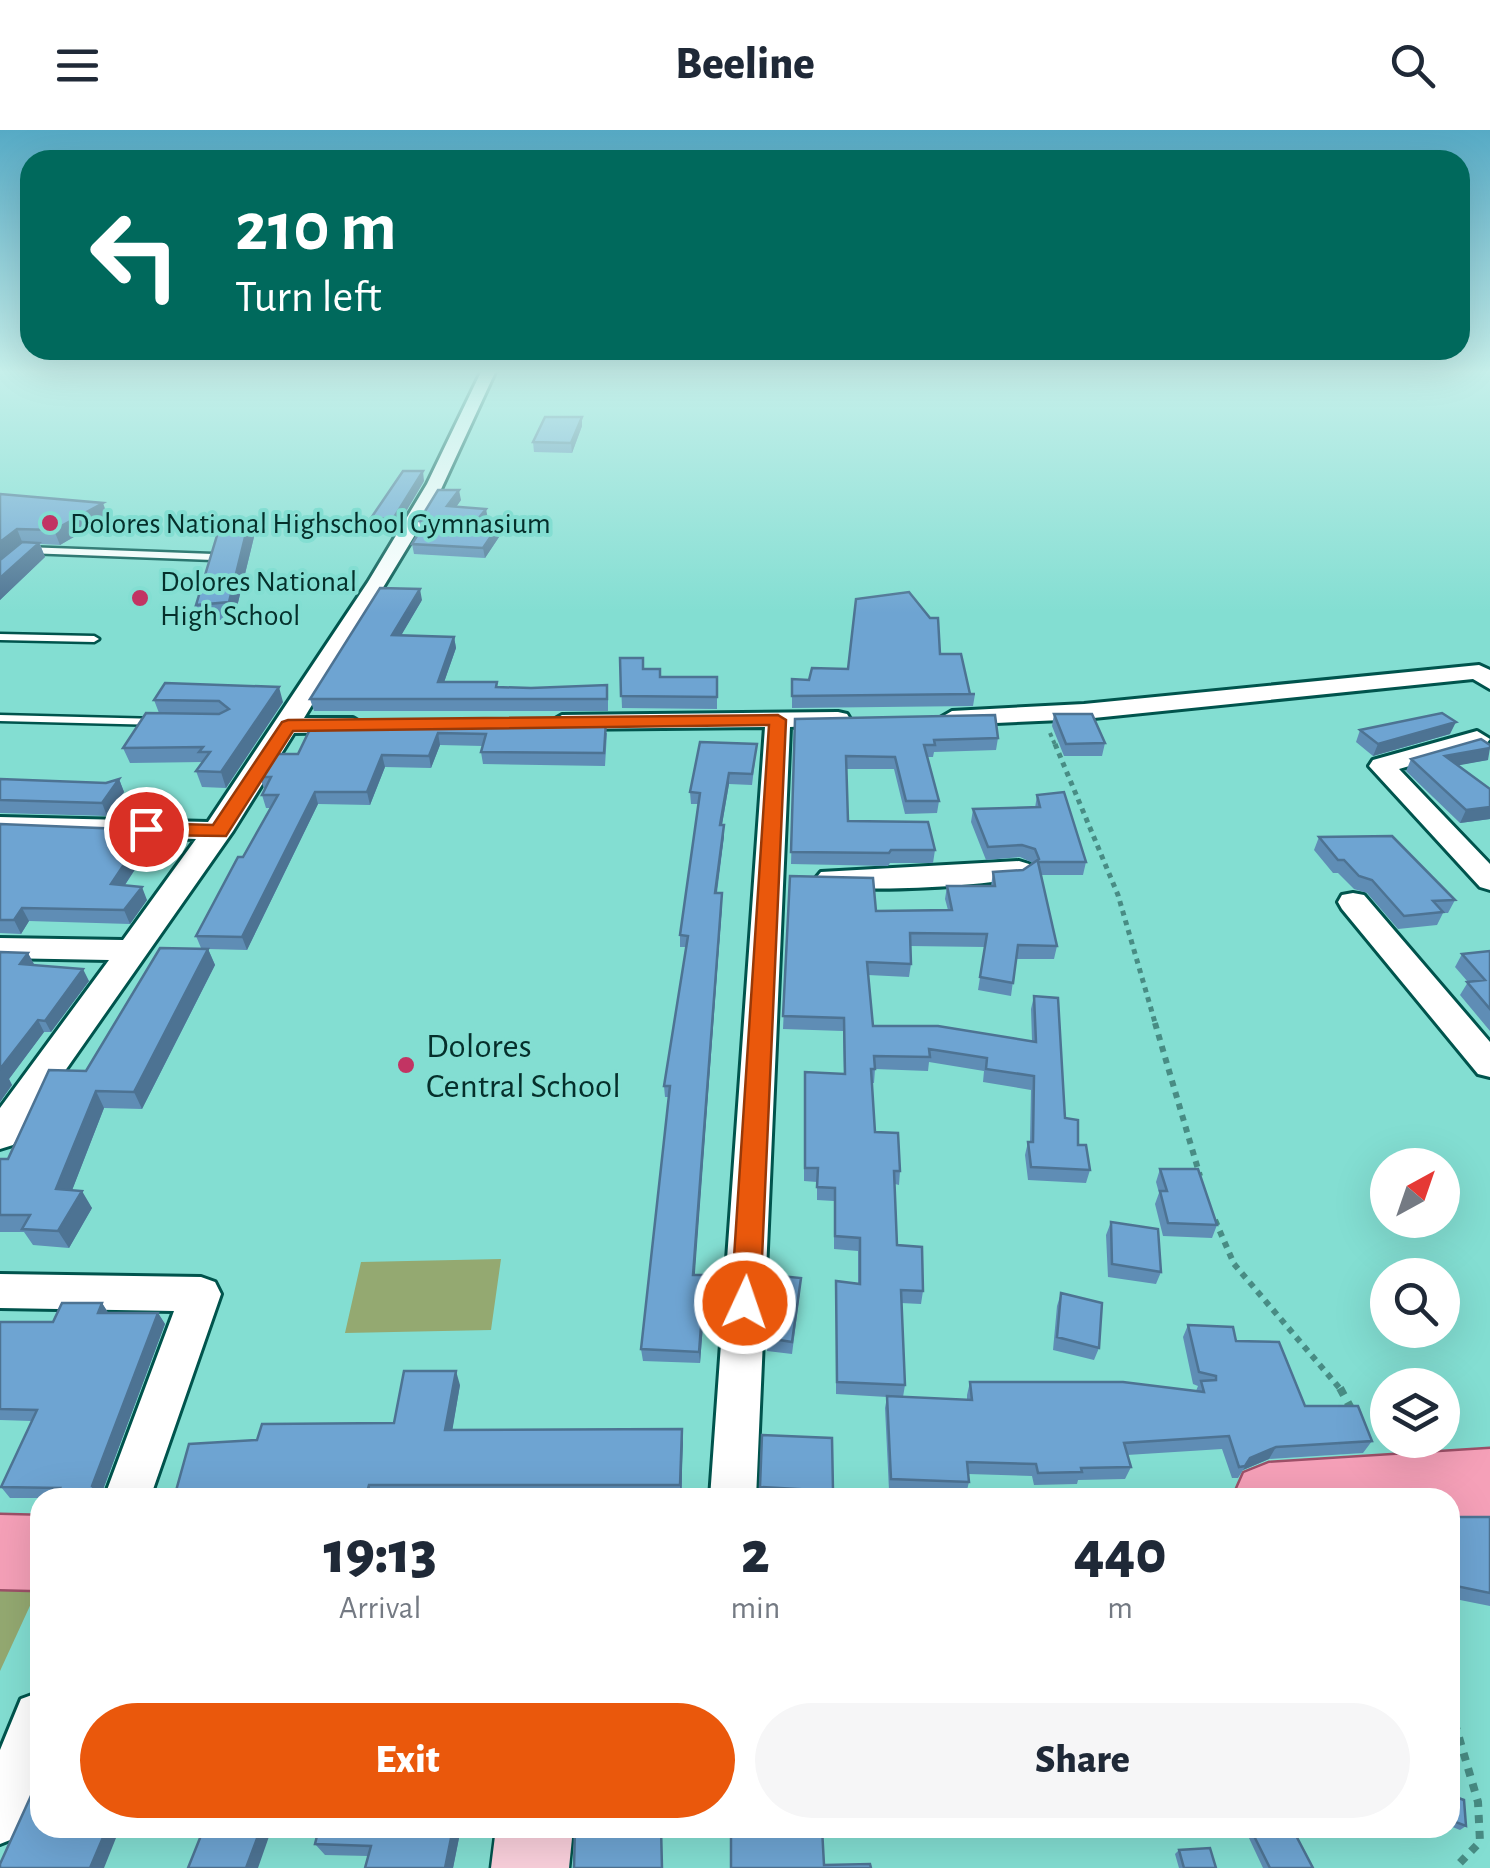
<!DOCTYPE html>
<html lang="en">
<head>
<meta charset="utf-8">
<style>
  body { margin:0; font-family:"Alegreya Sans",sans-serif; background:#f6f6f7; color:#1f2937; height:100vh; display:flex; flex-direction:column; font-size:38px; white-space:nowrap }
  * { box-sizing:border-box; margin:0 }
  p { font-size:32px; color:#747a83 }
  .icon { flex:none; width:55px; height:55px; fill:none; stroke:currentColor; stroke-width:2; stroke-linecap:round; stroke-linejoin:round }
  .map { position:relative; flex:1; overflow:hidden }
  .side { position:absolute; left:30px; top:1358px; width:1430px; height:350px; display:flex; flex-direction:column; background:#fff; border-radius:30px; box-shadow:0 10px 40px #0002 }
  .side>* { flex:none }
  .top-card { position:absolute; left:20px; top:20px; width:1450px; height:210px; border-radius:30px; box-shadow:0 10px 40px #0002; background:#00695c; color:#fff; overflow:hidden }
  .needle { width:65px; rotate:40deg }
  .controls { position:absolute; left:1370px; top:1018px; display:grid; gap:20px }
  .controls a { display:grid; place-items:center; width:90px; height:90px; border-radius:50%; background:#fff; box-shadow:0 10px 40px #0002; font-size:50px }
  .pin { position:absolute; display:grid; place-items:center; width:85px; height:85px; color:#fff; margin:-42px; border:5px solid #fff; border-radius:50%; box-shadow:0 2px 10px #0007 }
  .me { position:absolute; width:110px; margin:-55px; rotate:3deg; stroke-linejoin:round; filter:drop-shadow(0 0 8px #0008) }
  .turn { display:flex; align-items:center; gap:35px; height:210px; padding:0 50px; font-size:45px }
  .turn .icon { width:130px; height:130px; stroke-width:2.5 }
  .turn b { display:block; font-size:70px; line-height:85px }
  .eta { display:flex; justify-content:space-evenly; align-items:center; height:170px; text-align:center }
  .eta b { font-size:60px; font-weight:800; line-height:70px }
  .action { display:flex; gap:20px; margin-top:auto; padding:20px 50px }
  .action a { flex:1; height:115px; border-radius:60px; background:#ea580c; color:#fff; font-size:40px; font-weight:800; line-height:115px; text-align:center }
  .action a+a { background:#f6f6f7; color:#1f2937 }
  header { display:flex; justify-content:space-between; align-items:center; height:130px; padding:0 50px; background:#fff; font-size:45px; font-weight:800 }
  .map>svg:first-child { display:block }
</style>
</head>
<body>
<header><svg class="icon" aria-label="menu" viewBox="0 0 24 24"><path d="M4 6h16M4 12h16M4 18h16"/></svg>Beeline<svg class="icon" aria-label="search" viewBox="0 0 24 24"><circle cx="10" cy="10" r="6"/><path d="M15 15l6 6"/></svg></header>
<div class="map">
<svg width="1490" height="1738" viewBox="0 0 1490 1738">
  <rect width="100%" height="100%" fill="#83ded2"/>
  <path fill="#94a971" d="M501,1129L491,1200L345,1203L361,1132Z
    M0,1451L40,1454L0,1541Z"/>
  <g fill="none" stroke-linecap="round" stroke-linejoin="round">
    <defs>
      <path id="lane" d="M25,417L213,424L218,427L213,430L27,423L0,445V437Z
        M0,504L94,506L99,509L94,512L0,510Z
        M0,585L160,589L166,592L160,595L0,591Z"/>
      <path id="street" d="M482,240H496L436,370L304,588H353L365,595L353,602L294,603L233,701L13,1015L0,1019V978L109,830L0,828V808L123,810L196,709L0,703V687L208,692L368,452L427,354Z
        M1479,535L1490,540V559L1473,549L1084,589L952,595L940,588L952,581L1084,574Z
        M838,582L847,584L850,589L847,594L790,597L756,1368H710L765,597L562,599L550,592L562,585Z
        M1477,601L1490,609L1486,614L1399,639L1490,734V760L1480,757L1369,636L1373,630Z
        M1019,731L1029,734L1033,740L1029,746C990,756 859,764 821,754L816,748L821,742Z
        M1353,763L1364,765L1490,912V947L1478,944L1342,779L1338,772L1342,765Z
        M0,1144L201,1147L215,1152L221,1164L150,1368H104L174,1181L0,1178Z
        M40,1562V1655L20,1706L0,1714V1620L21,1569Z"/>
      <path id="secondary" d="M496,1698H573L569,1738H491Z"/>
      <path id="primary" d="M1490,1319V1387L1450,1390V1368H1233L1244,1343L1269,1333Z
        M0,1385L40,1386V1460L0,1459Z"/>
    </defs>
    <use href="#lane" stroke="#00544d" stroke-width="5"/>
    <use href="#street" stroke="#00544d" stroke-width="6"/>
    <use href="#secondary" stroke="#00544d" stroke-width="5"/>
    <use href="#primary" stroke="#9d5068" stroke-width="5"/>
    <path stroke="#488c84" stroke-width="4" stroke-dasharray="4 4" stroke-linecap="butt" d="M1050,603L1056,617"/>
    <path stroke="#488c84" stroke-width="5" stroke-dasharray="5 5" stroke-linecap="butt" d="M1055,614L1118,765L1156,896"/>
    <path stroke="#488c84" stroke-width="6" stroke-dasharray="6 6" stroke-linecap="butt" d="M1155,893L1200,1046
      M1215,1090L1234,1134L1342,1261"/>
    <path stroke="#488c84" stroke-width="8" stroke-dasharray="8 8" stroke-linecap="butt" d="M1340,1258L1353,1282
      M1450,1577L1478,1672L1480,1712L1455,1738"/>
    <use href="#lane" fill="#fff" fill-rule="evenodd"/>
    <use href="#street" fill="#fff" fill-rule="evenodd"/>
    <use href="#secondary" fill="#fad0dc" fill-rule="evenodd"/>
    <use href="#primary" fill="#f5a0b8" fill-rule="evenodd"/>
  </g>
  <path fill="#5f8db5" d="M582,287V296L572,323L534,322L533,312Z
    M424,351L395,400L373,398L371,388Z
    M0,364L108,387L60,415L40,414L45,427L0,470Z
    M461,370L456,377L488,389L483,395L499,407L485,428L414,424L412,414L421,399L419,391Z
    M254,407L234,489L202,491L196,475Z
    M422,470L401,505L454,507L456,518L444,552L608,567V581H314L310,569Z
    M940,524L970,564H975L973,576L792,578V549L809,550L848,539Z
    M620,528L660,547H717V579L622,578Z
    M154,570L283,572L226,658L202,657L196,641L203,632L130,633L123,618L159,583Z
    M1054,584L1105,613L1102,626H1064L1052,596Z
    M795,589L998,608L996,620L934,622L933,627H928L939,671L937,683L905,684L894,639H846L848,691L935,720L933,733H890L888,736L791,734Z
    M312,595L607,603L605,636L483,634L481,622L483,616L440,615L431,638L385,637L370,675L318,674L247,820L208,819L215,835L142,979L104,978L72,1060L92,1078L69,1118L33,1115L24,1102H0V1029H8L86,941L201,818L196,806L271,678H266L262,665L265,659H264L260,647L298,624Z
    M1360,600L1450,604L1373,626L1356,612Z
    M757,614L752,655L729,654L722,695L724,706L717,763L722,775L694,1145L706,1157L700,1233L643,1231L641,1219L669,967H665L664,956L686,817H680V805L698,674H691L690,662Z
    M1411,629L1488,630L1457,635L1490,659V689L1460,693L1406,641Z
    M0,649L106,653L119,649L124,662L107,686L0,683Z
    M1037,665L1086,732L1083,745H1041L1057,816L1054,829H1016L1011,866L978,860L985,817L910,816L911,834L909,847L868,845L873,896L1032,911L1031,879L1034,866L1065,988L1090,1040L1086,1053L1028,1050L1025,1025L1028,1012H1030L1031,960L983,952L984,941L929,932L928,941L875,939L874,953H872L875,1002L900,1041L899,1055L895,1054L897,1115L923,1161L921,1174L901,1173L905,1255L903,1267L967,1270V1265L970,1252L1196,1261L1198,1256L1193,1254L1183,1207L1188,1195L1236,1211L1305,1276L1372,1311L1363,1323L1269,1329L1243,1340L1238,1348H1232L1222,1319L1127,1325L1131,1337L1125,1349L1078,1350L1077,1354L1034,1355L1032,1346L968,1344L969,1352L966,1364L889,1360L885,1278L887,1267L836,1264V1151L858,1154V1121L834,1119V1071L817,1070V1052L804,1051V956L844,944L843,901L783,899L790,746L876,781L948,780L945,769L947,756H991L993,742L1023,740L1033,733L1020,727L986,730L971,692L973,679L1035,678Z
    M0,694L147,700L152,713L125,755L147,770L130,794L29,791L21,804L0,803Z
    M1319,707L1455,770L1448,783H1443L1437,795L1398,799L1367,763L1354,759L1338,743H1333L1314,720Z
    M1490,821V901L1460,865L1468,852L1455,837L1462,824Z
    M0,822L28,823L33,835L89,851L51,902H44L9,949L12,955L0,972Z
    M1160,1039L1217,1095L1212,1108L1163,1106L1155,1074L1159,1063L1156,1052Z
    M1111,1092L1161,1142L1156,1154L1108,1147L1106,1105Z
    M770,1145L800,1161L792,1224L767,1221Z
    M1061,1163L1099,1218L1094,1230L1053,1220L1057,1176Z
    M102,1173L108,1183H158L165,1194L101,1365L103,1368H10L1,1357L32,1291L0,1290V1192H53Z
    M460,1255L452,1300L682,1299V1368H174L257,1310L394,1293Z
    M762,1305L833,1361L832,1368H760Z
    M1450,1387H1490V1476L1450,1468Z
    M1450,1665L1466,1696L1460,1700L1450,1696Z
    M461,1698L453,1738H365L368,1726L325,1725L315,1714Z
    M688,1698H822L824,1735L731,1738V1705H689Z
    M1252,1702L1313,1738H1263L1248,1706Z
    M1179,1720L1216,1738H1179L1175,1724Z"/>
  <path fill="#4d7393" d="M582,287V296L572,323L571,313Z
    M423,341L424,351L395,400L393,389Z
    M459,360L461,370L449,387L447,376Z
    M103,373L108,387L60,415L54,400Z
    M486,379L488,389L475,405L473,395Z
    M249,391L254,407L234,489L229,472Z
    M498,396L499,407L485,428L483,418Z
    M17,399L23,414L0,432V412Z
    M39,413L45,427L0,470V448Z
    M420,459L422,470L395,516L392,505Z
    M454,507L456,518L440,564L438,552Z
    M279,557L283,572L226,658L221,642Z
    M1456,592L1450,604L1373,626L1378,614Z
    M438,603L440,615L431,638L429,626Z
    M1490,618L1488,630L1439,639L1445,626Z
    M382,625L385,637L370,675L367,662Z
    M729,643V654L720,706V695Z
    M119,649L124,662L107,686L102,673Z
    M315,662L318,674L247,820L242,807Z
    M1490,677V689L1460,693L1466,680Z
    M724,695V706L715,774V763Z
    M147,700L152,713L117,767L111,754Z
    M142,757L147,770L130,794L124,780Z
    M722,763V775L694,1156L693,1145Z
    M22,778L29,791L21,804L14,790Z
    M208,819L215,835L142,979L134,962Z
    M28,823L34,834L26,846L20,834Z
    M83,839L89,851L51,902L45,891Z
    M38,890L44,902L9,949L12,955L0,972V939Z
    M96,961L104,978L66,1076L56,1059Z
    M82,1061L92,1078L69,1118L58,1101Z
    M705,1145L706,1157L700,1233L699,1222Z
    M102,1173L109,1184L98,1183Z
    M158,1183L165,1194L101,1365L103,1368H95L92,1356Z
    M456,1241L460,1255L450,1314L445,1300Z
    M682,1299L683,1313L681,1368L680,1355Z
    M1276,1317L1269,1329L1243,1340L1250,1328Z
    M369,1355L374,1368H370L367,1362Z
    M107,1698H120L104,1738H90Z
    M261,1698H272L258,1738H246Z
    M453,1698H461L453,1738H445Z"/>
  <path fill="#6ea4d2" stroke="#4d7393" stroke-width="2.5" d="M545,287H582L571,313L533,312Z
    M403,341H423L393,389L371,388Z
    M438,360H459L447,376L486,379L473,395L498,396L483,418L412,414L426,391H419Z
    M0,364L103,373L54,400L17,399L0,412Z
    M222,389L249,391L229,472L196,475Z
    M22,412L39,413L0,448V430Z
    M380,458L420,459L392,505L454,507L438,552H497L496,557L531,558L607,555V569H310Z
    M909,462L930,488H938L940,524H961L970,564H975L792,566V549L809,550L812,538L848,539L856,469Z
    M620,528H643V539H660V547H717V567L621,566Z
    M165,553L279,557L221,642L196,641L210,622H199L203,617L123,618L146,583L219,584L229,579L219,571L154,570Z
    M1442,583L1456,592L1378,614L1360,600Z
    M1054,584H1092L1105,613L1066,614Z
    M995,585L998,608L934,610L935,615H924L939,671H906L895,627L846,626L848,691L928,692L935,720H891L889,723L791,722L795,589Z
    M606,591L604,623L481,622L486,604L438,603L429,626L382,625L367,662H315L242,807L196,806L238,727H243L278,665H262L271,647H260L274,624H298L312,595Z
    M1481,609L1490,615V618L1445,626L1490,659V677L1466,680L1411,629Z
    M700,612L757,614L752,644L729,643L720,695H724L715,763H722L693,1145H705L699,1222L641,1219L670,956H664L688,806L680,805L700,663L690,662Z
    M0,649L106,653L119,649L102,673L0,670Z
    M1064,662L1086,732H1038L1057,816L1018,815L1013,853L980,847L987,804L910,803L911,834L867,832L873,896H938L1036,912L1034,866L1058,868L1065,988L1078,990V1015H1086L1090,1040L1031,1037L1028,1012H1033L1034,946L986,939L987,928L929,919L930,927L874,926L875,939H871L875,1002L898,1003L900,1041H894L897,1115L922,1117L923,1161L901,1160L905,1255L837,1252L836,1151L860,1154V1108L835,1106V1058L817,1057L818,1038H805V942L845,944L844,888L783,886L790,746L873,748L876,781L952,780L947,756H995L993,742L1023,740L1039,729L1035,719L1022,715L988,717L973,679L1040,677L1037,665Z
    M0,694L147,700L111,754L142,757L124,780L22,778L14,790H0Z
    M1392,706L1455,770L1433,771L1443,782L1404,786L1372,750L1359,746L1344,730H1338L1319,707Z
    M160,818L208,819L134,962L96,961L56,1059L82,1061L58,1101L22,1099L30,1085H0V1029H8L49,940L86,941Z
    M1490,821V879L1467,852L1485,850L1462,824Z
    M0,822L28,823L20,834L83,839L45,891L38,890L0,939Z
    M1160,1039H1198L1217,1095L1168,1093L1160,1061H1167Z
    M1111,1092L1158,1099L1161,1142L1112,1134Z
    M770,1145L801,1148L792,1212L767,1208Z
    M1061,1163L1102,1173L1099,1218L1057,1207Z
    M62,1173H102L98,1183H158L92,1356L98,1361L95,1368H55L60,1358L1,1357L37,1280L0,1279V1192H53Z
    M1188,1195L1233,1197L1236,1211L1279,1212L1305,1276H1358L1372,1311L1276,1317L1250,1328L1245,1336L1239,1337L1229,1306L1124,1313L1131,1337L1081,1338L1082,1342L1038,1343L1036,1334L967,1332L969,1352L891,1349L887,1266L972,1270L970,1252H1123L1204,1262L1201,1251L1216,1250V1246L1199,1242Z
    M404,1241H456L445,1300L682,1299L680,1355H369L367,1362L232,1364L194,1368H174L189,1314L257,1310L262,1294L394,1293Z
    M762,1305L832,1308L833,1361L760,1357Z
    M1450,1387H1490V1463L1451,1455Z
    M35,1657L40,1658V1698H107L90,1738H0V1734Z
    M1450,1665L1464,1670L1466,1696L1450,1690Z
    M204,1698H261L246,1738H188Z
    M319,1698H453L445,1738H365L371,1716L315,1714Z
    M575,1698H661L662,1738H574Z
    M731,1698H822L824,1735L870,1734L871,1738H731Z
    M1263,1698H1292L1313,1738H1270L1252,1702Z
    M1210,1718L1216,1738H1184L1179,1720Z"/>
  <linearGradient id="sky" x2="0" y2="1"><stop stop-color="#56aac5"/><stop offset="0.5" stop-color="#c7f0eb"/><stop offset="1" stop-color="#c7f0eb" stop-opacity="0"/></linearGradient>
  <rect width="1490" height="483" fill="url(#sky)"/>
  <path fill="#ea580c" stroke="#983908" stroke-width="2.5" d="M778,585L786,590L760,1173L755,1182L745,1186L735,1182L731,1173L769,595L293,601L226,706L146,705L136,699L146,693L213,695L282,592L288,590Z"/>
  <g fill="#c23463" stroke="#83ded2" stroke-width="4">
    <circle cx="50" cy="393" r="10"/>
    <circle cx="140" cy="468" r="10"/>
    <circle cx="406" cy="935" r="10"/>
  </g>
  <g text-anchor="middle" stroke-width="8" stroke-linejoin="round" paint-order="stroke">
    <g font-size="30" fill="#052f2b" stroke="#83ded2" text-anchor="start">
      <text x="70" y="403">Dolores National Highschool Gymnasium</text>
      <text x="160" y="461">Dolores National<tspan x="160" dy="34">High School</tspan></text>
    </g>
    <g font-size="35" fill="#052f2b" stroke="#83ded2" text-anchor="start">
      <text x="426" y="927">Dolores<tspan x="426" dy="40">Central School</tspan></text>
    </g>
  </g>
</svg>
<div class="controls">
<a><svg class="needle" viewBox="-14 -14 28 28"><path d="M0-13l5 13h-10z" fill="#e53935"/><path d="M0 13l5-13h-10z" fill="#747a83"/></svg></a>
<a><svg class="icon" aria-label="search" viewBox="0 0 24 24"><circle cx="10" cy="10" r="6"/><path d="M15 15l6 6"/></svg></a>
<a><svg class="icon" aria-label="layers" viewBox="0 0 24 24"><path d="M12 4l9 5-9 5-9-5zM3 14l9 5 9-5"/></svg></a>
</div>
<div class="pin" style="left:146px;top:699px;background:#d93025"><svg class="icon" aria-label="arrive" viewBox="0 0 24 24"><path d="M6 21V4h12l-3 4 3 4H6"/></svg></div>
<svg class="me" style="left:745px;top:1173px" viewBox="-20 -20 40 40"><circle r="17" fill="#ea580c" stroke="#fff" stroke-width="3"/><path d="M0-11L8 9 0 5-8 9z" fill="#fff"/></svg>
<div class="top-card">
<div class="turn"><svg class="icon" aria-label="left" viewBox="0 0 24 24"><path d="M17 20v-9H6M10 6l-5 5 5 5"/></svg><div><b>210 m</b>Turn left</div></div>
</div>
<section class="side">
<div class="eta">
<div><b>19:13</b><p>Arrival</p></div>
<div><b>2</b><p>min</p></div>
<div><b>440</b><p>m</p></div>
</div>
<div class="action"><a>Exit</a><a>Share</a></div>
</section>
</div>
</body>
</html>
